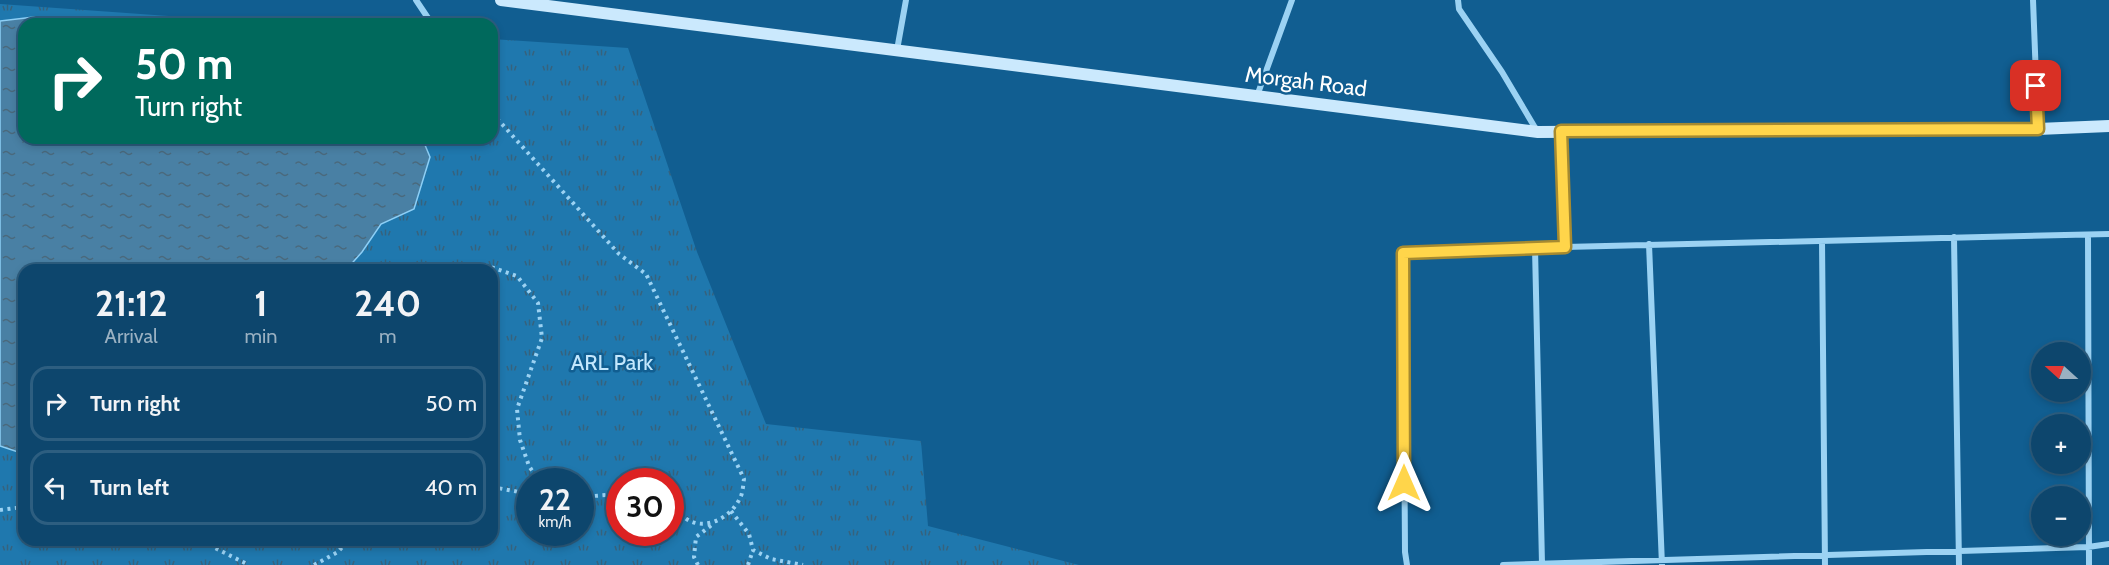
<!DOCTYPE html>
<html lang="en">
<head>
<meta charset="utf-8">
<style>
  body { margin:0; font-family:Cabin,sans-serif; background:#1b5075; color:#f1f3f6; height:100vh; display:flex; flex-direction:column; font-size:22px; white-space:nowrap }
  * { box-sizing:border-box; margin:0 }
  p { font-size:20px; color:#9ab1c2 }
  .icon { flex:none; width:33px; height:33px; fill:none; stroke:currentColor; stroke-width:2; stroke-linecap:round; stroke-linejoin:round }
  .map { position:relative; flex:1; overflow:hidden }
  .details { position:absolute; left:18px; top:264px; width:480px; height:282px; display:flex; flex-direction:column; background:#0d466d; border-radius:18px; box-shadow:0 3px 9px #0003,0 0 0 2px #2d5e80 }
  .details>* { flex:none }
  .hud { position:absolute; left:18px; top:18px; width:480px; height:126px; border-radius:18px; box-shadow:0 3px 9px #0003,0 0 0 2px #2d5e80; background:#00695c; color:#fff; overflow:hidden }
  .needle { width:39px; rotate:291deg }
  .fabs { position:absolute; left:2031px; top:342px; display:grid; gap:12px }
  .fabs a { display:grid; place-items:center; width:60px; height:60px; border-radius:50%; background:#0d466d; box-shadow:0 3px 9px #0003,0 0 0 2px #2d5e80; font-size:30px }
  .speed { position:absolute; left:516px; top:468px; display:flex; gap:12px; font-size:30px; font-weight:700; text-align:center }
  .speed>* { display:grid; place-content:center; width:78px; height:78px; border-radius:50%; background:#0d466d; box-shadow:0 3px 9px #0003,0 0 0 2px #2d5e80; line-height:1 }
  .speed small { font-size:15px; font-weight:400 }
  .speed .limit { border:9px solid #d22; background:#fff; color:#111 }
  .pin { position:absolute; display:grid; place-items:center; width:51px; height:51px; color:#fff; margin:-26px; border-radius:12px; box-shadow:0 3px 9px #0006 }
  .me { position:absolute; width:66px; margin:-33px; rotate:0deg; stroke-linejoin:round; filter:drop-shadow(0 0 4px #0008) }
  .turn { display:flex; align-items:center; gap:21px; height:126px; padding:0 18px; font-size:27px }
  .turn .icon { width:78px; height:78px; stroke-width:2.5 }
  .turn b { display:block; font-size:42px; line-height:51px }
  .eta { display:flex; justify-content:space-evenly; align-items:center; height:102px; text-align:center }
  .eta b { font-size:36px; font-weight:800; line-height:42px }
  ul { padding:0; list-style:none }
  li { display:flex; align-items:center; gap:18px; height:75px; margin:0 12px 9px; padding:0 6px; border:3px solid #2d5e80; border-radius:18px }
  li div { flex:1 }
  li b { display:block; font-size:22px }
  li em { font-style:normal }
  .map>svg:first-child { display:block }
</style>
</head>
<body>
<div class="map">
<svg width="2109" height="565" viewBox="0 0 2109 565">
  <defs>
    <pattern id="grass-tufts" width="24" height="20" patternUnits="userSpaceOnUse" patternTransform="scale(1.5)"><rect width="24" height="20" fill="#1f78ae"/><path d="M3 7l-1-3M5 7V3M7 7l1-3M15 17l-1-3M17 17v-4M19 17l1-3" fill="none" stroke="#36627d"/></pattern>
    <pattern id="water-ripples" width="26" height="14" patternUnits="userSpaceOnUse" patternTransform="scale(1.5)"><rect width="26" height="14" fill="#4980a4"/><path d="M2 4q2-2 4 0t4 0M15 11q2-2 4 0t4 0" fill="none" stroke="#4a697c"/></pattern>
  </defs>
  <rect width="100%" height="100%" fill="#115e91"/>
  <path fill="url(#grass-tufts)" fill-rule="evenodd" d="M0,4L282,24H24V138H492V39L628,48L697,252L766,424L921,441L928,526L1079,565H0ZM24,270H492V540H24ZM530,482H580V532H530ZM620,482H670V532H620Z"/>
  <path fill="url(#water-ripples)" stroke="#8dcff6" stroke-width="1.5" d="M34,17L108,24H24V138H422L430,157L414,209L381,224L362,252L346,270H24V454L0,446V21Z"/>
  <g fill="none" stroke-linecap="round" stroke-linejoin="round">
    <path stroke="#9bd2f3" stroke-width="4" stroke-dasharray="3 4.5" stroke-linecap="butt" d="M492,113L619,254L646,274L744,479C743,485 743,493 740,498C731,518 703,533 684,517C678,512 675,502 670,496
      M463,270L482,264L517,276L538,303L542,338L517,409L520,440L529,466L537,478L543,482
      M492,487L530,494
      M580,497L620,494
      M0,510L16,508L24,511
      M731,511L749,534L753,550L771,559L803,565
      M79,540L99,545L134,540
      M187,540L207,544L249,565
      M314,565L338,552L348,540
      M698,565L694,557L696,537L713,524
      M748,565L753,550"/>
    <path stroke="#9bd2f3" stroke-width="6" d="M416,0L432,24
      M1458,0L1459,9L1502,72L1537,131
      M2033,0L2038,129
      M897,50L906,0
      M1257,96L1292,0
      M2088,235L2089,565
      M1954,237L1959,565
      M1822,241L1825,565
      M1649,244L1662,565
      M1565,247L2109,234
      M1535,248L1542,564
      M1407,565L1405,552L1403,253L1565,247L1561,131
      M1503,565L2088,547L2109,544"/>
    <path stroke="#cbe9fd" stroke-width="12" d="M501,0L1538,132L2038,129L2109,126"/>
  </g>
  <g fill="none" stroke-linecap="round" stroke-linejoin="round">
    <defs>
      <path id="route" d="M1404,483L1403,253L1565,247L1561,131L2038,129L2036,86"/>
    </defs>
    <use href="#route" stroke="#a68a30" stroke-width="15"/>
    <use href="#route" stroke="#ffd54a" stroke-width="10"/>
  </g>
  <g text-anchor="middle" stroke-width="5" stroke-linejoin="round" paint-order="stroke">
    <g font-size="22" fill="#fff" stroke="#115e91">
      <text transform="translate(1306 81) rotate(7)" y="8">Morgah Road</text>
    </g>
    <g font-size="22" fill="#c3e7fd" stroke="#115e91">
      <text x="612" y="370">ARL Park</text>
    </g>
  </g>
</svg>
<div class="fabs">
<a><svg class="needle" viewBox="-14 -14 28 28"><path d="M0-13l5 13h-10z" fill="#e53935"/><path d="M0 13l5-13h-10z" fill="#9ab1c2"/></svg></a>
<a>+</a>
<a>−</a>
</div>
<div class="speed"><div>22<small>km/h</small></div><div class="limit">30</div></div>
<div class="pin" style="left:2036px;top:86px;background:#d93025"><svg class="icon" aria-label="arrive" viewBox="0 0 24 24"><path d="M6 21V4h12l-3 4 3 4H6"/></svg></div>
<svg class="me" style="left:1404px;top:483px" viewBox="-20 -20 40 40"><path d="M0-17L14 15 0 8-14 15z" fill="#ffd54a" stroke="#fff" stroke-width="4"/></svg>
<div class="hud">
<div class="turn"><svg class="icon" aria-label="right" viewBox="0 0 24 24"><path d="M7 20v-9h11M14 6l5 5-5 5"/></svg><div><b>50 m</b>Turn right</div></div>
</div>
<section class="details">
<div class="eta">
<div><b>21:12</b><p>Arrival</p></div>
<div><b>1</b><p>min</p></div>
<div><b>240</b><p>m</p></div>
</div>
<ul>
<li><svg class="icon" aria-label="right" viewBox="0 0 24 24"><path d="M7 20v-9h11M14 6l5 5-5 5"/></svg><div><b>Turn right</b></div><em>50 m</em></li>
<li><svg class="icon" aria-label="left" viewBox="0 0 24 24"><path d="M17 20v-9H6M10 6l-5 5 5 5"/></svg><div><b>Turn left</b></div><em>40 m</em></li>
</ul>
</section>
</div>
</body>
</html>
